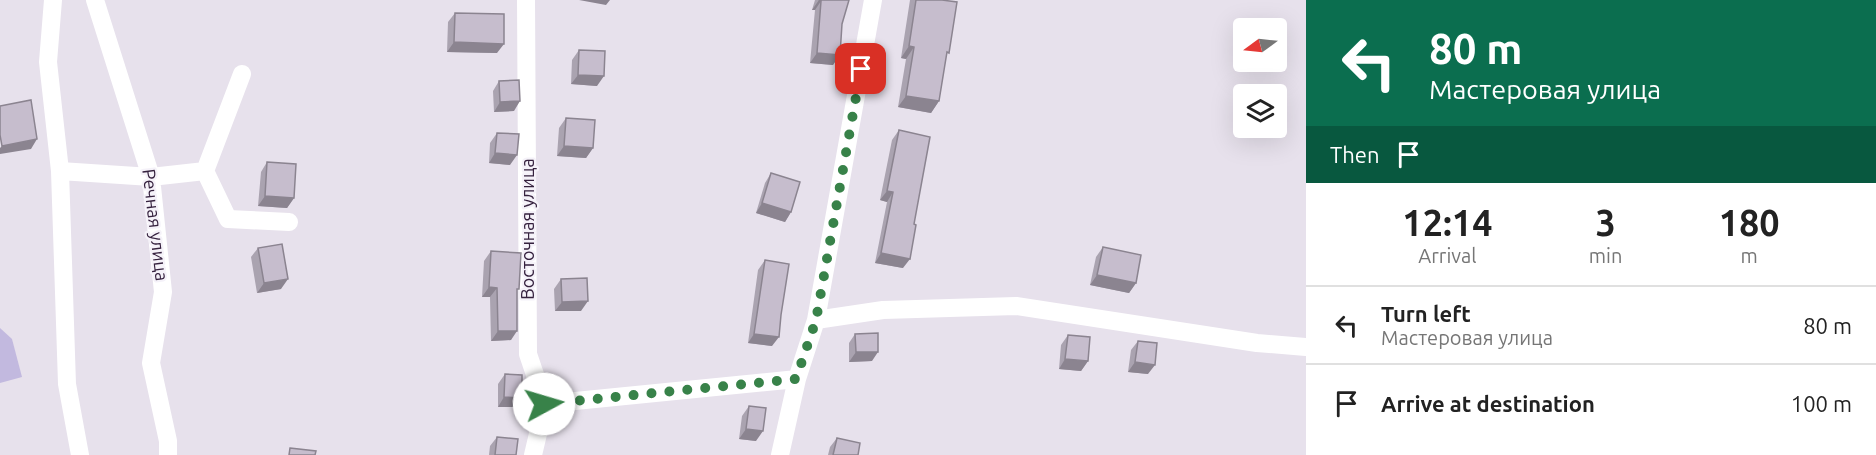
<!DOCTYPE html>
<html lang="en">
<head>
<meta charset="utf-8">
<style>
  body { margin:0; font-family:Ubuntu,sans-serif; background:#f6f6f6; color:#222; height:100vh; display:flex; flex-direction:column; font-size:22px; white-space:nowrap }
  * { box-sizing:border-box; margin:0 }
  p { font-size:20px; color:#767676 }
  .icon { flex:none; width:33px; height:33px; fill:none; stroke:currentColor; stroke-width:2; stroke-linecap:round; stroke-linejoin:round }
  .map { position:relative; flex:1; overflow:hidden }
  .panel { display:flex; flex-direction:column; background:#fff; width:570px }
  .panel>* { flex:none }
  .guide { background:#0b6e4f; color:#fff; overflow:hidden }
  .needle { width:39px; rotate:255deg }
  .fabs { position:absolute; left:1233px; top:18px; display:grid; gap:12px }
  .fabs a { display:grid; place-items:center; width:54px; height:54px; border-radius:6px; background:#fff; box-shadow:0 6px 24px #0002; font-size:30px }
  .pin { position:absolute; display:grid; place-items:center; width:51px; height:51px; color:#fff; margin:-26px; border-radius:12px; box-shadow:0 3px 9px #0006 }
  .me { position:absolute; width:66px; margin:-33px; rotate:84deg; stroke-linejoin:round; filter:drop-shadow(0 0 4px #0008) }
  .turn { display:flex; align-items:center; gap:21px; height:126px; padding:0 24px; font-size:27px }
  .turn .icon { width:78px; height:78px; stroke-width:2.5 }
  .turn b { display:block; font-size:42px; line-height:51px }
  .then { display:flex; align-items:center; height:57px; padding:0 24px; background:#0003; gap:12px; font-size:22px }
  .eta { display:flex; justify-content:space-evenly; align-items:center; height:102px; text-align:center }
  .eta b { font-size:36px; font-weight:600; line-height:42px }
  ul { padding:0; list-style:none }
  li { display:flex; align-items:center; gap:18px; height:78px; padding:0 24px; border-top:2px solid #e0e0e0 }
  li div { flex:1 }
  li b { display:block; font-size:22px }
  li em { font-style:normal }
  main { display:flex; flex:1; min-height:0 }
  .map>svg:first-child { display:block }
</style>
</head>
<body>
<main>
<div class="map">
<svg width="1306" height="455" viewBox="0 0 1306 455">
  <rect width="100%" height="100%" fill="#e7e1ec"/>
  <path fill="#c2b9df" d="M0,328L12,339L22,377L0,383Z"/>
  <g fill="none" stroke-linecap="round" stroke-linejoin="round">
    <path stroke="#fff" stroke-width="18" d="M53,0L48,62L60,171L67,384L80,455
      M95,0L151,177L163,292L151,363L168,441V455
      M526,0L528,354L545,404L533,455
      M60,171L151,177L205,171L228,219L289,222
      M205,171L242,74
      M816,320L883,310L1016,306L1257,343L1306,347
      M545,404L797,379
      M780,455L797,379L816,320L873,0"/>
  </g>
  <path fill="#aaa3b0" d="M815,0H849L842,24L833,65L810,63L815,10H812Z
    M910,0H942L946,57L939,101L931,113L898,107L906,59L901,58Z
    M455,13L497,53L447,52L448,22Z
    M579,50L597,86L571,84L572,60Z
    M499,81L514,111L494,112L493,91Z
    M566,118L593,148L586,158L557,156L559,128Z
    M899,130L903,268L875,263L887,202L880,200L892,140Z
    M497,133L510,165L489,163L490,143Z
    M267,162L294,198L287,208L258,206L261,172Z
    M771,173L791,212L785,222L756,213L765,183Z
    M1103,247L1136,283L1129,293L1090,285L1096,257Z
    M258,248L281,289L257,293L251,257Z
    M491,251L517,292L511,340L491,341L490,297H482L484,261Z
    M765,260L772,346L748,343L758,270Z
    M561,279L581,311H555L554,289Z
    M855,334L872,361L849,362V343Z
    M1068,335L1088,361L1081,371L1059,369L1061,345Z
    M1138,341L1148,374L1128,372L1131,350Z
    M505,374L515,407H498V384Z
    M749,406L756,441L739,439L742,416Z
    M497,437L516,455H489L490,446Z
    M837,438L858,455H828L830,447Z"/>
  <path fill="#8b8490" d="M579,0H610L606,5Z
    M819,0L821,1L815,10H812Z
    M454,42L504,44L497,53L447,52Z
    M909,46L914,47L906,59L901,58Z
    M817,53L840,55L833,65L810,63Z
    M578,75L604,76L597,86L571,84Z
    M906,96L939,101L931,113L898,107Z
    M520,101L514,111L494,112L500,102Z
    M37,139L31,149L0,154V148L2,146Z
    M564,146L593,148L586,158L557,156Z
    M495,153L517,155L510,165L489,163Z
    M887,191L893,192L887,202L880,200Z
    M265,196L294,198L287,208L258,206Z
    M762,203L791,212L785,222L756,213Z
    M881,253L910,259L903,268L875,263Z
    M1097,275L1136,283L1129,293L1090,285Z
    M288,279L281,289L257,293L264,283Z
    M489,287L497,288L490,297H482Z
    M588,301L581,311H555L562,302Z
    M498,331H517L511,340L491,341Z
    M754,334L779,337L772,346L748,343Z
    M856,352H878L872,361L849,362Z
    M1065,359L1088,361L1081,371L1059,369Z
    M1135,362L1155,365L1148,374L1128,372Z
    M504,397L522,398L515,407H498Z
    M746,429L763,431L756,441L739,439Z"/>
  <path fill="#c6bdcd" stroke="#8b8490" stroke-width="1.5" d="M819,0H849L842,24L840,55L817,53L821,1Z
    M916,0H942L957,2L949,53L947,52L939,101L906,96L914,47L909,46Z
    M455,13L504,14V44L454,42Z
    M579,50L605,51L604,76L578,75Z
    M519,80L520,101L500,102L499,81Z
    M31,100L37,139L2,146L0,135V106Z
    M566,118L595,120L593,148L564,146Z
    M899,130L930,137L914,224L916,225L910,259L881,253L893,192L887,191Z
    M497,133L519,134L517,155L495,153Z
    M267,162L296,164L294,198L265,196Z
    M771,173L800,182L791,212L762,203Z
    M282,244L288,279L264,283L258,248Z
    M1103,247L1141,255L1136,283L1097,275Z
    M491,251L521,253L519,289H517V331H498L497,288L489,287Z
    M765,260L789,264L781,315L779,337L754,334Z
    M587,278L588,301L562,302L561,279Z
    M878,333V352H856L855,334Z
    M1068,335L1090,337L1088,361L1065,359Z
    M1138,341L1157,343L1155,365L1135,362Z
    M505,374L522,375V398L504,397Z
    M749,406L766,408L763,431L746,429Z
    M497,437L518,439L516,455H495Z
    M837,438L860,443L858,455H833Z
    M290,448L316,451L315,455H289Z"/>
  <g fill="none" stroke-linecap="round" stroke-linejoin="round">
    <path stroke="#388249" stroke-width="10" stroke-dasharray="0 18" d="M544,404L796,379L816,320L861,69"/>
  </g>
  <g text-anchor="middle" stroke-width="4.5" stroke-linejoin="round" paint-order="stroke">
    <g font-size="18" fill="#35213e" stroke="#f5f2f9">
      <text transform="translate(155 225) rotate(83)" y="6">Речная улица</text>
      <text transform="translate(528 229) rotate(-90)" y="6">Восточная улица</text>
    </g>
  </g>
</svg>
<div class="fabs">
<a><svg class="needle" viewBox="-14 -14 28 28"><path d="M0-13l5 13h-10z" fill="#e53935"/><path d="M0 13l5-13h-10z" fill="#767676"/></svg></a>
<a><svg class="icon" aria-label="layers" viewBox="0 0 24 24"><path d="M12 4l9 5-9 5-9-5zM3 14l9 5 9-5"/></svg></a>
</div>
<div class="pin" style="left:861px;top:69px;background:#d93025"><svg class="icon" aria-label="arrive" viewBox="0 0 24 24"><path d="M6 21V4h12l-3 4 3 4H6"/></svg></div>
<svg class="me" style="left:544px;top:404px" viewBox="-20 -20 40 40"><circle r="19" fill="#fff"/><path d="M0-13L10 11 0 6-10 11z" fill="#388249"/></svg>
</div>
<section class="panel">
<div class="guide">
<div class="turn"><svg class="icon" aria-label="left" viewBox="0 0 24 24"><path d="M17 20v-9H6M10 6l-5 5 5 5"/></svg><div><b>80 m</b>Мастеровая улица</div></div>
<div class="then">Then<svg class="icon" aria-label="arrive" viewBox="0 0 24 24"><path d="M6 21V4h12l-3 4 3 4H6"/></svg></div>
</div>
<div class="eta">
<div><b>12:14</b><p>Arrival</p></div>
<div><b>3</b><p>min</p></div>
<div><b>180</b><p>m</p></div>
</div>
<ul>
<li><svg class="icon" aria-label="left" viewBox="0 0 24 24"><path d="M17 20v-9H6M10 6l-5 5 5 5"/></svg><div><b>Turn left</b><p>Мастеровая улица</p></div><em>80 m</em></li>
<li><svg class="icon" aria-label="arrive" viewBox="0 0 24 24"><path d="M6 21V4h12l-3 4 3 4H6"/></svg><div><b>Arrive at destination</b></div><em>100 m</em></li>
</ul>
</section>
</main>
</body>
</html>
